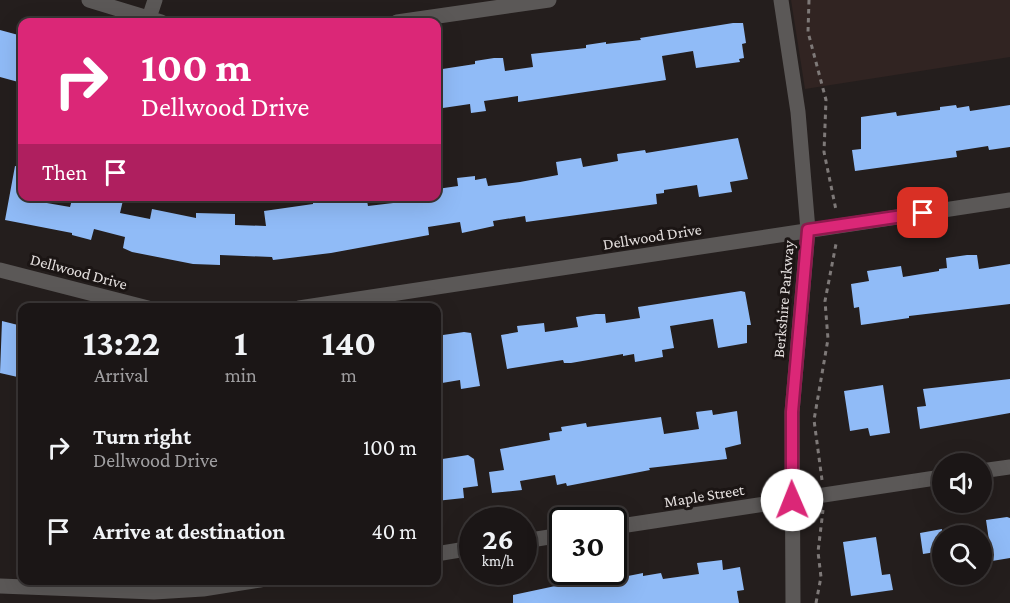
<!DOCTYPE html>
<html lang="en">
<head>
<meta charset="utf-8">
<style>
  body { margin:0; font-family:"Crimson Pro",serif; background:#282323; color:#f1f3f6; height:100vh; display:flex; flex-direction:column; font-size:22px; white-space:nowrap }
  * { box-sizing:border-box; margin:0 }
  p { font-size:20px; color:#a09fa1 }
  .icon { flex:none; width:33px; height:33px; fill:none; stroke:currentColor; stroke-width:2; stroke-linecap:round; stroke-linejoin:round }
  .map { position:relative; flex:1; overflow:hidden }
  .drawer { position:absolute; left:18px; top:303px; width:423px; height:282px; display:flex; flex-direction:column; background:#1b1616; border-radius:12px; box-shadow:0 6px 24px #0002,0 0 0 2px #393535 }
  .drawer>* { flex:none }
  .banner { position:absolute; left:18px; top:18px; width:423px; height:183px; border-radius:12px; box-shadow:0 6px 24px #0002,0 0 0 2px #393535; background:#db2777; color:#fff; overflow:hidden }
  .controls { position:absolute; left:932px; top:453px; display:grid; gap:12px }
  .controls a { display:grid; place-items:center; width:60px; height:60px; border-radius:50%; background:#1b1616; box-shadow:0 6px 24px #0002,0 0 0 2px #393535; font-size:30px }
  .speed { position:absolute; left:459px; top:507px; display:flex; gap:12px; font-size:30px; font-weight:700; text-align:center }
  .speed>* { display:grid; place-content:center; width:78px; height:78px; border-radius:50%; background:#1b1616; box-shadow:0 6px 24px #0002,0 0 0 2px #393535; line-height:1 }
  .speed small { font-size:15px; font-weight:400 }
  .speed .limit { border:3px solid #111; border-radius:9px; background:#fff; color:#111 }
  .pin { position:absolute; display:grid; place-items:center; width:51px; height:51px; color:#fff; margin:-26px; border-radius:12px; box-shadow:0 3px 9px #0006 }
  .me { position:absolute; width:66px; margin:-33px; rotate:359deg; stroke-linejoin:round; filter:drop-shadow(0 0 4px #0008) }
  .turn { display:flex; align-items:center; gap:21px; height:126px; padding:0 24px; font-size:27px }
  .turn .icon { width:78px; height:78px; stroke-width:2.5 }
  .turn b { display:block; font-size:42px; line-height:51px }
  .then { display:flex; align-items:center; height:57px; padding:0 24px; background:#0003; gap:12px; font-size:22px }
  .eta { display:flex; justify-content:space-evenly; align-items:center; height:102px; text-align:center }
  .eta b { font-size:36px; font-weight:700; line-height:42px }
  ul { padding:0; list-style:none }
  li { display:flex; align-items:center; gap:18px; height:84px; padding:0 24px }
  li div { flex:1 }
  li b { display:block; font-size:22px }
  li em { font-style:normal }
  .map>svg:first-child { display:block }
</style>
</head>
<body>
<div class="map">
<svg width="1010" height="603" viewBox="0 0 1010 603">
  <rect width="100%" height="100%" fill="#241e1d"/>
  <path fill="#312422" d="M791,0H1010V57L805,89Z"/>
  <path fill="#90bbf7" d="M733,23H743L746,43L742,44L744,58L739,59L740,62L696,68L693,51L662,56L666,80L518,102V96L484,101L486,111L471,113L470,104L436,109V70L475,64V61L494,58H503L505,71L533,67L531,54L586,48V45L606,42V44L641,40L640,38Z
    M0,30L22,36V83L0,77Z
    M956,105L957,108L969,106L970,111L1010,105V147L989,150L988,146L956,151L957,157L855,171L852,150L861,149V117L896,112L897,116L940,110V107Z
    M738,138L748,179L730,182L732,192L699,197L697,185L664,190V193L656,194L657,204L526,222L525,216L493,221L494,226L462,233L460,222L428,227L429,235L331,253L273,260L272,257L220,255V265L193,264L132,252L123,248L125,237L94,229L91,240L72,235V233L5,220L15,166L22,167V196H42L41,202L70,207L73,196H124L120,213L150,219L152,209L196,218V213L235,214V225L266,226L264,211L313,204V202L347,196H366L368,206L410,201L438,196L437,189L458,186L457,178L475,176V180L486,178L488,186L520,182L558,175L556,162L581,158L583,167L618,161L617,154L645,150L646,153Z
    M967,255H977L979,269L1010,264V304L909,316V318L861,325L859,307L854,308L851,284L869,281L867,271L901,266L903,277L939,271V269L947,268L946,258Z
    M741,291L745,292L751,325H747V343L718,348L713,319L670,326L674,348L662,350L663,357L635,362L634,354L623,356V354L571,363H564L563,360L507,369L501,335L518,332L517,326L544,323L545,332L578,327L576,317L596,314H605L606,323L640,318L638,307Z
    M2,321L22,326L20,337H22V378L0,373Z
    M464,332L471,333L480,386L461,389L460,380L436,384V336Z
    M1010,379V413L920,429L917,407L926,406L923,389Z
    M883,385L890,433L870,436L868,428L850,431L844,391Z
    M712,410L713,415L737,411L741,444L725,448L727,459L649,468L650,470L567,486L566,483L557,485L555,475L520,481L522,490L492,493L489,472L504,470L500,449L550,440L549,433L562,431L561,427L586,423L587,427L661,417L664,434L699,429L696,412Z
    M468,455L474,459L478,486L463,488L464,498L436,501V460Z
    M1007,517L1010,518V558L992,561L986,520Z
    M942,529V551L923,554L920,533Z
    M876,537L882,575L890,574L893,590L851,596L843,542Z
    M722,560L723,570L740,567L744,590L737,591L739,603H513V595L560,585L583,582V585L643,573V576L661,573L663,579L699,574L697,563Z"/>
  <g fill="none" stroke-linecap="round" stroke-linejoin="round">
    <path stroke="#7e7978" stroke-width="3" stroke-dasharray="4.5 4.5" stroke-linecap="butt" d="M809,0L808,32L826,100L824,152L836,210
      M822,480L814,420L828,339L825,301L836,244
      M816,603L821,577L818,552L823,510"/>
    <path stroke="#5b5857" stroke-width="15" d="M89,0L161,22
      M781,0L798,112L808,230L792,412L793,603
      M149,18L155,0
      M397,22L549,0
      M0,270L148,308
      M299,308L1010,200
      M981,471L1010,467
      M614,527L942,477
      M524,541L562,535
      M436,554L472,548
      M0,586L154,592L203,589L260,580"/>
  </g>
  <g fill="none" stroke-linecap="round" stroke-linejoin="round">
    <defs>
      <path id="route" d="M792,500V412L808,230L923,213"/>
    </defs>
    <use href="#route" stroke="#8e194d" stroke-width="15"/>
    <use href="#route" stroke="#db2777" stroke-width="10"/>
  </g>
  <g text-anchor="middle" stroke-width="6" stroke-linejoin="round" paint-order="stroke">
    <g font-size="16" fill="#e5e0df" stroke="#1b1514">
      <text transform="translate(652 236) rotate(-9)" y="6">Dellwood Drive</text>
      <text transform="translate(79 271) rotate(15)" y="6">Dellwood Drive</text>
      <text transform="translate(783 299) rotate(-85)" y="6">Berkshire Parkway</text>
      <text transform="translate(704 495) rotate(-9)" y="6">Maple Street</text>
    </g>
  </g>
</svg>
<div class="controls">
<a><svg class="icon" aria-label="sound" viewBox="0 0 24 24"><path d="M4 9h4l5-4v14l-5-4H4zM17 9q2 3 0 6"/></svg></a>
<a><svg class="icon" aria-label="search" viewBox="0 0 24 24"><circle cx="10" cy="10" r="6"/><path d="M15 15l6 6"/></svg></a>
</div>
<div class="speed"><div>26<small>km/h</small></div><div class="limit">30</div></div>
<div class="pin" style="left:923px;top:213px;background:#d93025"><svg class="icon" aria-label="arrive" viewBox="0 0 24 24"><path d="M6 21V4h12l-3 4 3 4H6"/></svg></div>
<svg class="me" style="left:792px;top:500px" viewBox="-20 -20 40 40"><circle r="19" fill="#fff"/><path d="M0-13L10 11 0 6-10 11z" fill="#db2777"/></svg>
<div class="banner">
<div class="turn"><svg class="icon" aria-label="right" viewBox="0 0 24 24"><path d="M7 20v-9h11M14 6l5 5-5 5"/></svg><div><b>100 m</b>Dellwood Drive</div></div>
<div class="then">Then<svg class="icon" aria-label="arrive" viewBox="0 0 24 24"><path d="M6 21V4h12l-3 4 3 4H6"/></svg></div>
</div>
<section class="drawer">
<div class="eta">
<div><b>13:22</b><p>Arrival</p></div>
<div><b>1</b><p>min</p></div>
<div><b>140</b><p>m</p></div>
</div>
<ul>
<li><svg class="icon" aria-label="right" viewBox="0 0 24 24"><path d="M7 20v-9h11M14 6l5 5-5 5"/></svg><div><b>Turn right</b><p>Dellwood Drive</p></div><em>100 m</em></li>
<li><svg class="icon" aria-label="arrive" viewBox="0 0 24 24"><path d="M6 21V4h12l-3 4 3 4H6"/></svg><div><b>Arrive at destination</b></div><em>40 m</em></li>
</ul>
</section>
</div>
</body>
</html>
